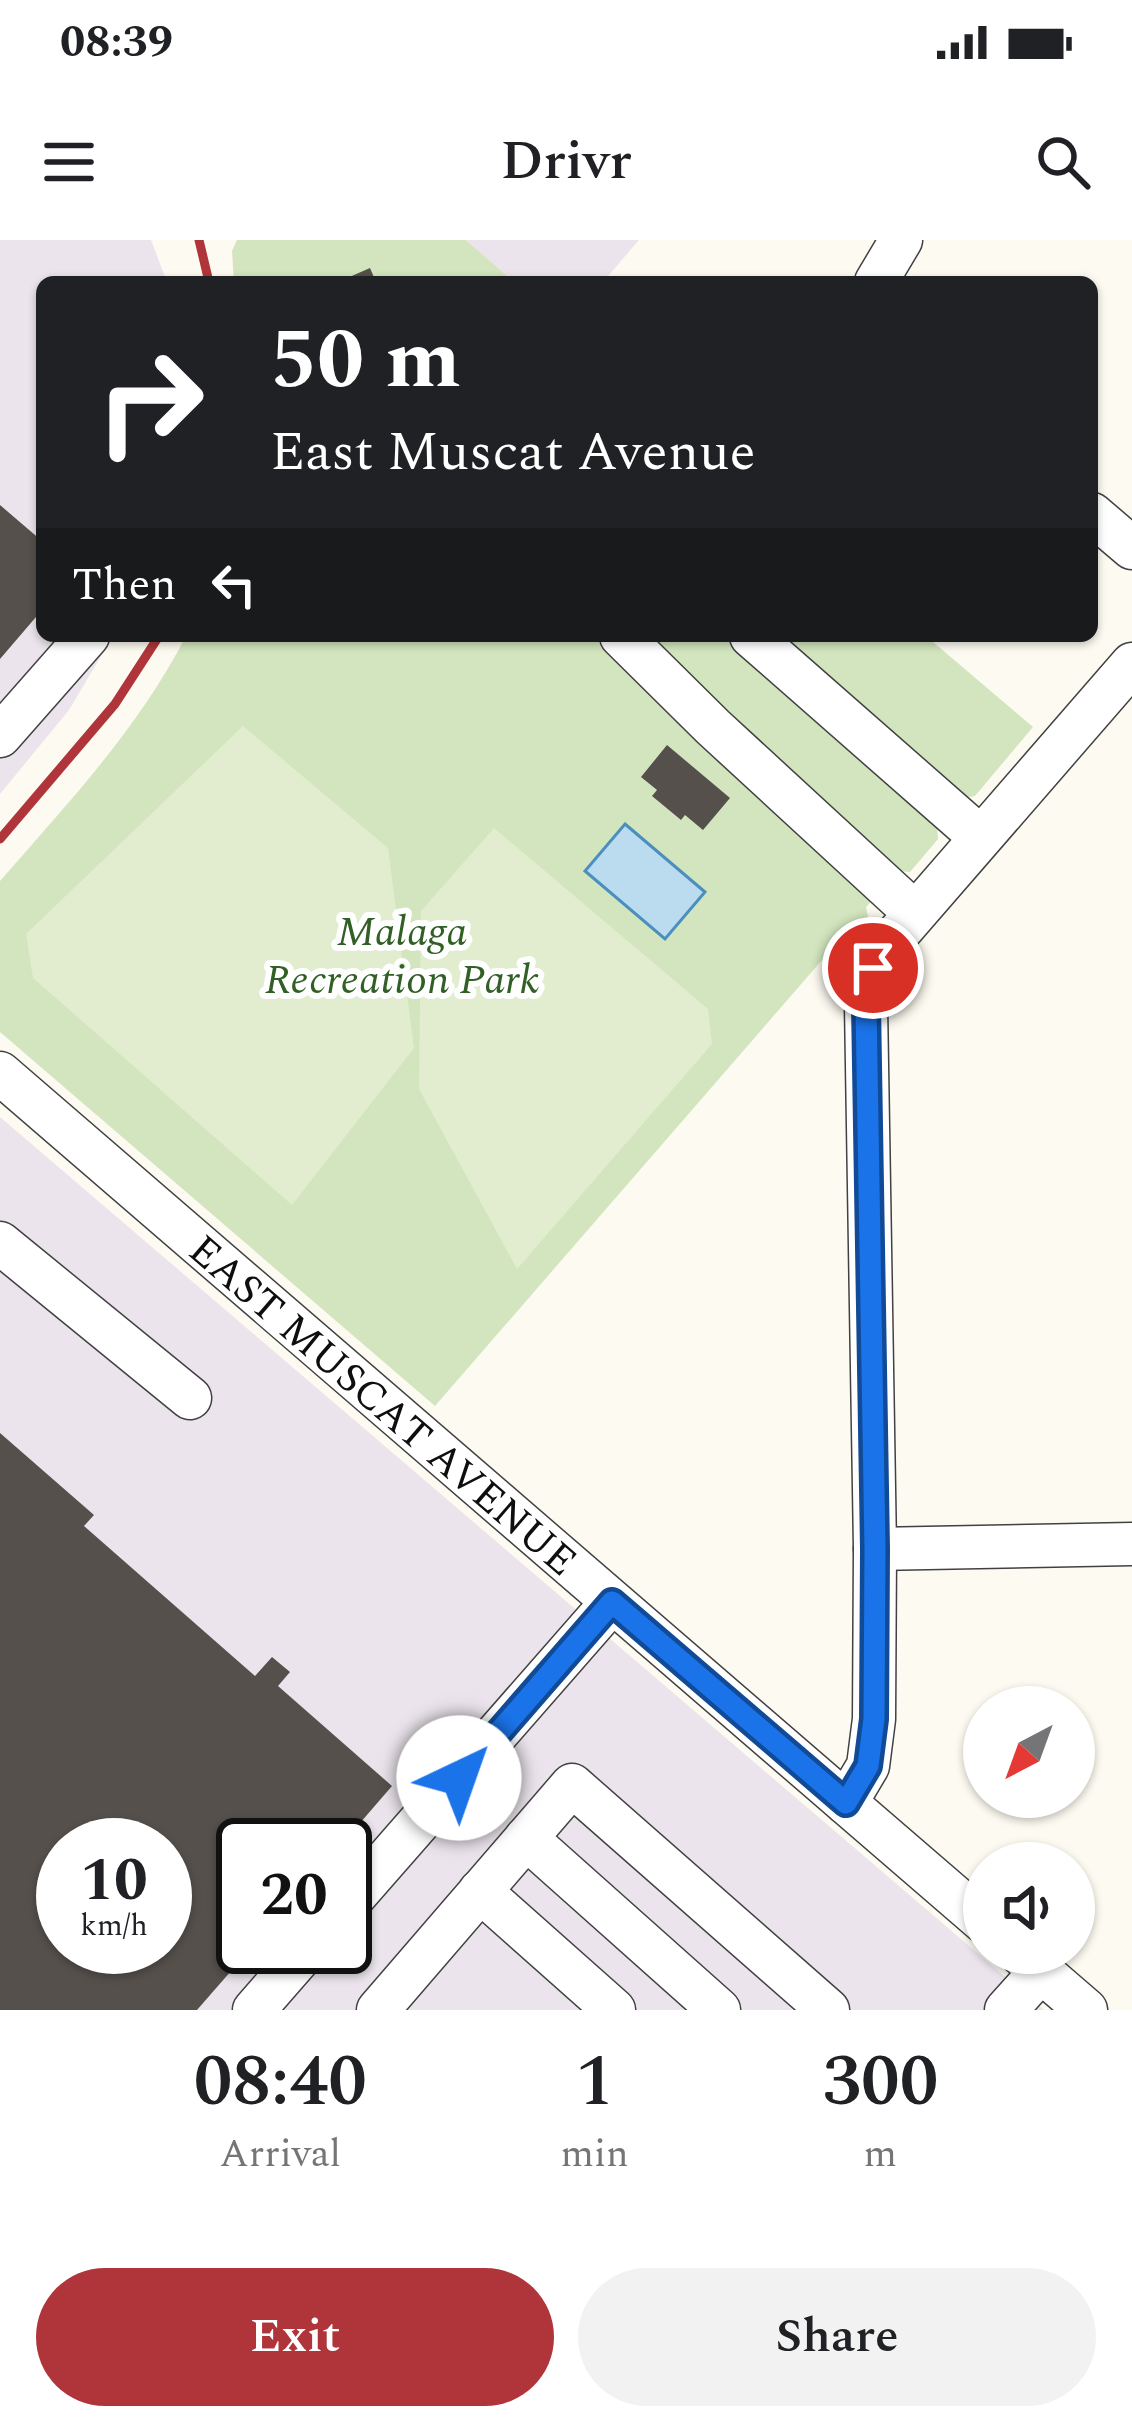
<!DOCTYPE html>
<html lang="en">
<head>
<meta charset="utf-8">
<style>
  body { margin:0; font-family:Spectral,serif; background:#f2f2f2; color:#202124; height:100vh; display:flex; flex-direction:column; font-size:45px; white-space:nowrap }
  * { box-sizing:border-box; margin:0 }
  p { font-size:39px; color:#757577 }
  .icon { flex:none; width:66px; height:66px; fill:none; stroke:currentColor; stroke-width:2; stroke-linecap:round; stroke-linejoin:round }
  .map { position:relative; height:1770px; overflow:hidden }
  .side { display:flex; flex-direction:column; background:#fff; flex:1 }
  .side>* { flex:none }
  .banner { position:absolute; left:36px; top:36px; width:1062px; height:366px; border-radius:18px; box-shadow:0 3px 9px #0004; background:#202124; color:#fff; overflow:hidden }
  .needle { width:78px; rotate:221deg }
  .tools { position:absolute; left:963px; top:1446px; display:grid; gap:24px }
  .tools a { display:grid; place-items:center; width:132px; height:132px; border-radius:50%; background:#fff; box-shadow:0 3px 9px #0004; font-size:60px }
  .speed { position:absolute; left:36px; top:1578px; display:flex; gap:24px; font-size:60px; font-weight:700; text-align:center }
  .speed>* { display:grid; place-content:center; width:156px; height:156px; border-radius:50%; background:#fff; box-shadow:0 3px 9px #0004; line-height:1 }
  .speed small { font-size:30px; font-weight:400 }
  .speed .limit { border:6px solid #111; border-radius:18px; background:#fff; color:#111 }
  .pin { position:absolute; display:grid; place-items:center; width:102px; height:102px; color:#fff; margin:-51px; border:6px solid #fff; border-radius:50%; box-shadow:0 3px 12px #0007 }
  .me { position:absolute; width:132px; margin:-66px; rotate:42deg; stroke-linejoin:round; filter:drop-shadow(0 0 9px #0008) }
  .turn { display:flex; align-items:center; gap:42px; height:252px; padding:0 36px; font-size:54px }
  .turn .icon { width:156px; height:156px; stroke-width:2.5 }
  .turn b { display:block; font-size:84px; line-height:102px }
  .then { display:flex; align-items:center; height:114px; padding:0 36px; background:#0003; gap:24px; font-size:45px }
  .eta { display:flex; justify-content:space-evenly; align-items:center; height:204px; text-align:center }
  .eta b { font-size:72px; font-weight:600; line-height:84px }
  .button { display:flex; gap:24px; margin-top:auto; padding:24px 36px }
  .button a { flex:1; height:138px; border-radius:72px; background:#af353a; color:#fff; font-size:48px; font-weight:600; line-height:138px; text-align:center }
  .button a+a { background:#f2f2f2; color:#202124 }
  .status { display:flex; justify-content:space-between; align-items:center; height:84px; padding:0 60px; background:#fff; direction:ltr }
  .status svg { height:33px; fill:currentColor }
  header { display:flex; justify-content:space-between; align-items:center; height:156px; padding:0 36px; background:#fff; font-size:54px; font-weight:600 }
  .map>svg:first-child { display:block }
</style>
</head>
<body>
<div class="status"><b>08:39</b><svg viewBox="0 0 49 12"><path d="M0 12V9h3v3zM5 12V6h3v6zM10 12V3h3v9zM15 12V0h3v12zM26 1h20v11H26zM47 4h2v5h-2z"/></svg></div>
<header><svg class="icon" aria-label="menu" viewBox="0 0 24 24"><path d="M4 6h16M4 12h16M4 18h16"/></svg>Drivr<svg class="icon" aria-label="search" viewBox="0 0 24 24"><circle cx="10" cy="10" r="6"/><path d="M15 15l6 6"/></svg></header>
<div class="map">
<svg width="1132" height="1770" viewBox="0 0 1132 1770">
  <rect width="100%" height="100%" fill="#fdfbf1"/>
  <path fill="#ebe4ec" fill-rule="evenodd" d="M0,0H151L167,42H42V396H113L69,470L0,554Z
    M466,0H639L603,42H514Z
    M0,877L1044,1770H0ZM63,1605H165V1707H63ZM243,1605H345V1707H243Z"/>
  <path fill="#d2e5be" d="M237,0H466L514,42H234L232,11Z
    M186,396H926L1033,487L975,556L963,558L937,586L938,599L910,632L898,631L866,667L869,681L840,721L829,712L435,1166L0,792V641C68,563 138,489 186,396Z"/>
  <path fill="#e2edcf" d="M243,486L388,608L414,808L292,965L33,738L26,694Z
    M494,588L708,769L712,804L517,1029L419,849L421,671Z"/>
  <path fill="#bbdbef" stroke="#4a8fbe" stroke-width="3" d="M625,584L705,652L665,699L585,631Z"/>
  <path fill="#56504c" fill-rule="evenodd" d="M370,28L376,42H338Z
    M0,265L42,301V370L0,419Z
    M667,505L730,558L703,590L685,575L681,580L652,556L657,550L641,537Z
    M0,1193L94,1275L84,1286L255,1436L272,1417L290,1432L278,1446L392,1546L341,1605H243V1707H252L197,1770H0ZM63,1605H165V1707H63Z"/>
  <g fill="none" stroke-linecap="round" stroke-linejoin="round">
    <defs>
      <g id="minor">
        <path d="M876,42L901,0"/>
        <path d="M1092,274L1132,308"/>
        <path d="M621,396L713,487L915,673"/>
        <path d="M751,396L980,597"/>
        <path d="M0,496L88,396"/>
        <path id="s1" d="M0,833L984,1682"/>
        <path d="M0,1003L190,1158"/>
        <path d="M875,1309L1132,1304"/>
        <path d="M846,1563L868,1526L874,1479L875,1309L866,765L873,728L895,697L1132,424"/>
        <path d="M526,1598L719,1770"/>
        <path d="M480,1651L614,1770"/>
        <path d="M345,1667L612,1362"/>
        <path d="M1020,1713L1086,1770"/>
        <path d="M254,1770L309,1707"/>
        <path d="M378,1770L572,1545L828,1770"/>
        <path d="M1006,1770L1041,1731"/>
      </g>
    </defs>
    <use href="#minor" stroke="#414141" stroke-width="45"/>
    <use href="#minor" stroke="#fff" stroke-width="42"/>
    <path stroke="#af353a" stroke-width="9" d="M199,0L209,42
      M0,599L115,464L159,396"/>
  </g>
  <g fill="none" stroke-linecap="round" stroke-linejoin="round">
    <defs>
      <path id="route" d="M459,1538L612,1362L846,1563L868,1526L874,1479L875,1309L866,765L873,728"/>
    </defs>
    <use href="#route" stroke="#114b97" stroke-width="30"/>
    <use href="#route" stroke="#1a73e8" stroke-width="21"/>
  </g>
  <g text-anchor="middle" stroke-width="12" stroke-linejoin="round" paint-order="stroke">
    <g font-size="42" font-style="italic" fill="#315f25" stroke="#fff">
      <text x="402" y="705">Malaga<tspan x="402" dy="48">Recreation Park</tspan></text>
    </g>
    <g font-size="42" fill="#0e0e0e" stroke="#fff">
      <text dy="15" stroke="none"><textPath href="#s1" startOffset="507">EAST MUSCAT AVENUE</textPath></text>
    </g>
  </g>
</svg>
<div class="tools">
<a><svg class="needle" viewBox="-14 -14 28 28"><path d="M0-13l5 13h-10z" fill="#e53935"/><path d="M0 13l5-13h-10z" fill="#757577"/></svg></a>
<a><svg class="icon" aria-label="sound" viewBox="0 0 24 24"><path d="M4 9h4l5-4v14l-5-4H4zM17 9q2 3 0 6"/></svg></a>
</div>
<div class="speed"><div>10<small>km/h</small></div><div class="limit">20</div></div>
<div class="pin" style="left:873px;top:728px;background:#d93025"><svg class="icon" aria-label="arrive" viewBox="0 0 24 24"><path d="M6 21V4h12l-3 4 3 4H6"/></svg></div>
<svg class="me" style="left:459px;top:1538px" viewBox="-20 -20 40 40"><circle r="19" fill="#fff"/><path d="M0-13L10 11 0 6-10 11z" fill="#1a73e8"/></svg>
<div class="banner">
<div class="turn"><svg class="icon" aria-label="right" viewBox="0 0 24 24"><path d="M7 20v-9h11M14 6l5 5-5 5"/></svg><div><b>50 m</b>East Muscat Avenue</div></div>
<div class="then">Then<svg class="icon" aria-label="left" viewBox="0 0 24 24"><path d="M17 20v-9H6M10 6l-5 5 5 5"/></svg></div>
</div>
</div>
<section class="side">
<div class="eta">
<div><b>08:40</b><p>Arrival</p></div>
<div><b>1</b><p>min</p></div>
<div><b>300</b><p>m</p></div>
</div>
<div class="button"><a>Exit</a><a>Share</a></div>
</section>
</body>
</html>
